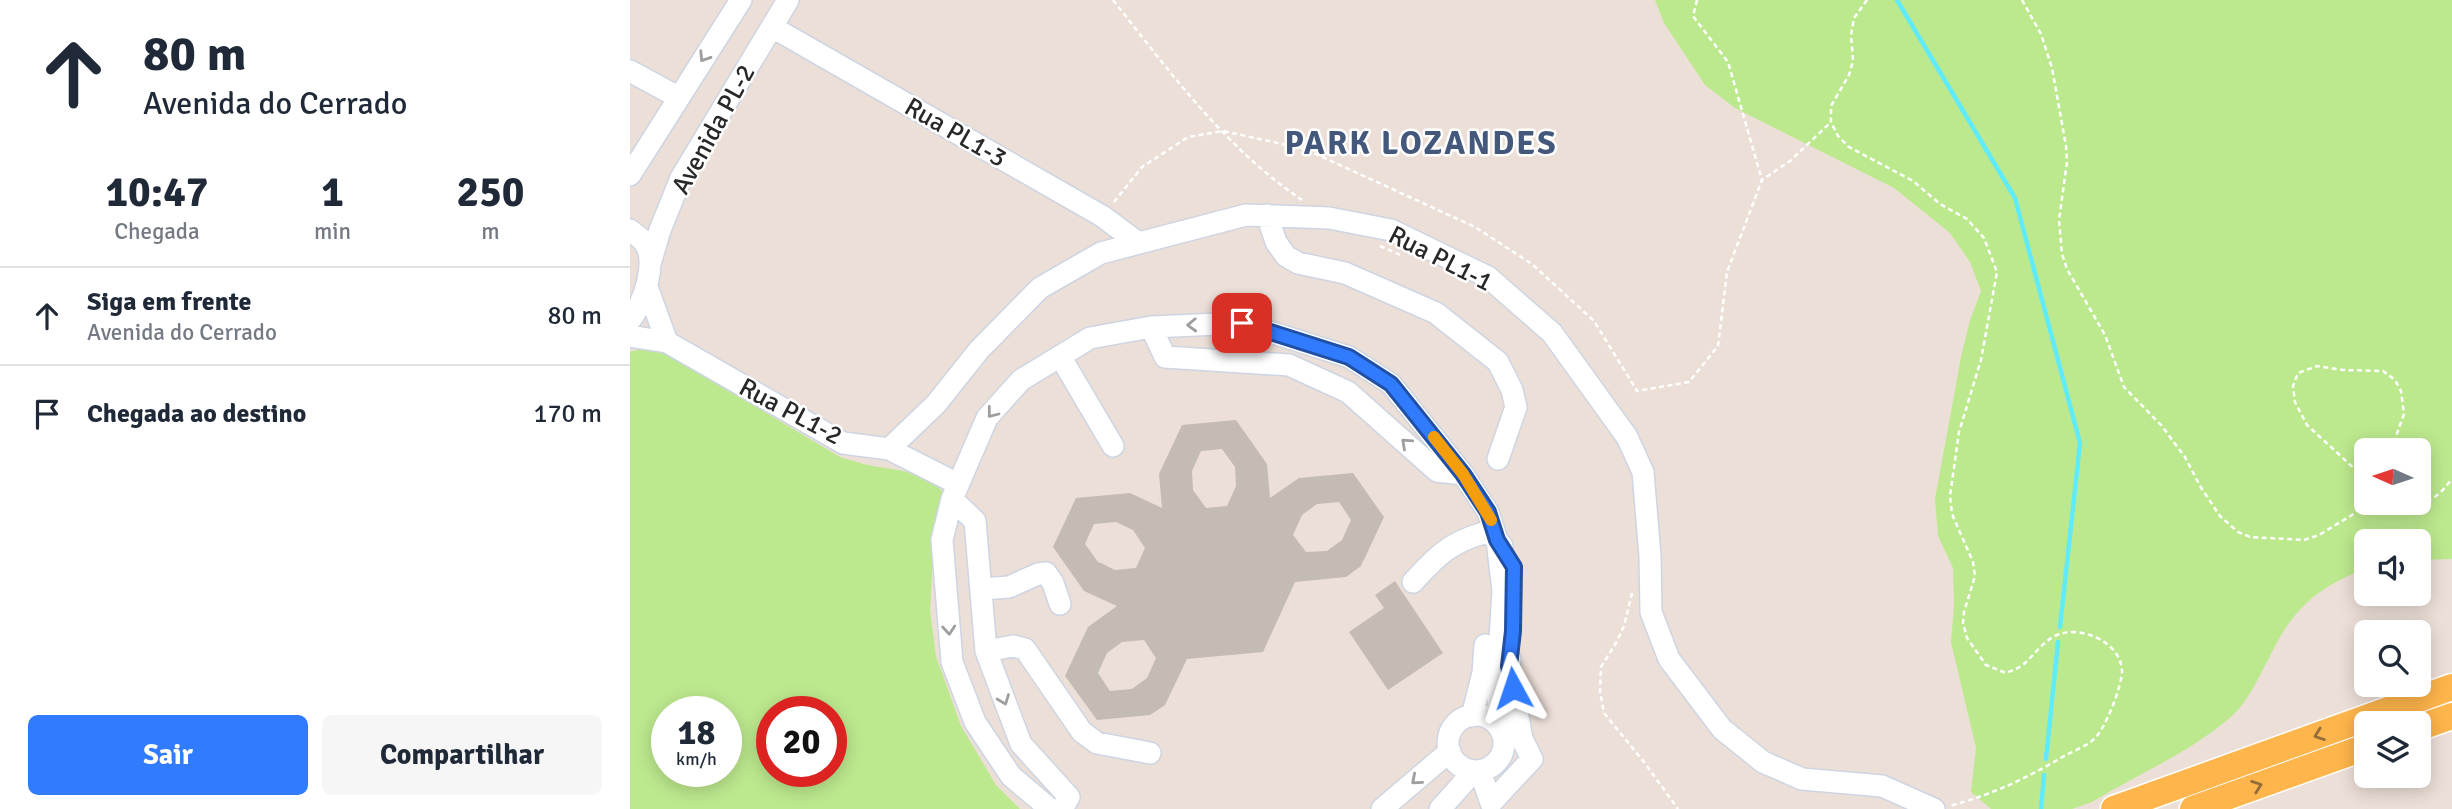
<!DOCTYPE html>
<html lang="pt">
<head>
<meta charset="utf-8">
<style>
  body { margin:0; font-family:Signika,sans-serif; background:#f6f6f7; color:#1f2937; height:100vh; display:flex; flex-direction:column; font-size:26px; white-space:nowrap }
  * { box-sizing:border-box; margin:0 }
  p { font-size:23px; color:#747a83 }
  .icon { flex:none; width:38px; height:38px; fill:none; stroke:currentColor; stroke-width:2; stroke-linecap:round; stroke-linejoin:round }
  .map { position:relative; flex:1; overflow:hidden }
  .side { display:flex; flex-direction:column; background:#fff; width:630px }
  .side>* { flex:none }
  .guide { background:#fff; color:#1f2937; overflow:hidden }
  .needle { width:46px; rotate:273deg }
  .tools { position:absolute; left:1724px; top:438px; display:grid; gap:14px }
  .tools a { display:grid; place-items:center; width:77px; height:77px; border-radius:10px; background:#fff; box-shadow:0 4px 18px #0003; font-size:35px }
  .speed { position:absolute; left:21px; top:696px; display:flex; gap:14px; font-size:35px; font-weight:700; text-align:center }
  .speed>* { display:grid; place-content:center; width:91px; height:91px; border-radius:50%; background:#fff; box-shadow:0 4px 18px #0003; line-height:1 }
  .speed small { font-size:18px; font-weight:400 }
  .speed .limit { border:10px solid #d22; background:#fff; color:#111 }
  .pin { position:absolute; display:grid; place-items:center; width:60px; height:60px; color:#fff; margin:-30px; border-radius:14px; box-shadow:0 4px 10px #0006 }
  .me { position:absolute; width:77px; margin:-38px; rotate:355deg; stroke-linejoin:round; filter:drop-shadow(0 0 5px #0008) }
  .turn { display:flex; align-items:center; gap:24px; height:147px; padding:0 28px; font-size:32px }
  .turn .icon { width:91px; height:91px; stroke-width:2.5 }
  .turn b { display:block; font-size:49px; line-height:60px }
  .eta { display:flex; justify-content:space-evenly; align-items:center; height:119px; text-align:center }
  .eta b { font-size:42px; font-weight:700; line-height:49px }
  .cta { display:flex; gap:14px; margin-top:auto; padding:14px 28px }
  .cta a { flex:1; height:80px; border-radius:10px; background:#317bff; color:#fff; font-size:28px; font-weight:700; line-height:80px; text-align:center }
  .cta a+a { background:#f6f6f7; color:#1f2937 }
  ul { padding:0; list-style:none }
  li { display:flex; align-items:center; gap:21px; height:98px; padding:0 28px; border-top:2px solid #e0e1e3 }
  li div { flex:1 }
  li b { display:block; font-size:26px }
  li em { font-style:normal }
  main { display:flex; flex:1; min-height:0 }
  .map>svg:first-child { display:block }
</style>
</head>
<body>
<main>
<section class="side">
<div class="guide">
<div class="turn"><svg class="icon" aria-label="ahead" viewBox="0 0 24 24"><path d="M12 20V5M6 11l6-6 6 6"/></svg><div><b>80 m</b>Avenida do Cerrado</div></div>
</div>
<div class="eta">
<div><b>10:47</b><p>Chegada</p></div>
<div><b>1</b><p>min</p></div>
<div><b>250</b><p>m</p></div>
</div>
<ul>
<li><svg class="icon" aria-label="ahead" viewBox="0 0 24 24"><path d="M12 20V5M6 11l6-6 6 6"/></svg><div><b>Siga em frente</b><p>Avenida do Cerrado</p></div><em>80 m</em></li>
<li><svg class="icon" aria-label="arrive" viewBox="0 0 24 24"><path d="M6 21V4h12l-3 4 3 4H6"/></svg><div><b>Chegada ao destino</b></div><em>170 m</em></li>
</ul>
<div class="cta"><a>Sair</a><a>Compartilhar</a></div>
</section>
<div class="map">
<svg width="1822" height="809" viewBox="0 0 1822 809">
  <rect width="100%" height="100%" fill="#ecdfd7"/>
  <path fill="#bde98e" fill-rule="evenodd" d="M1025,0H1822V559L1789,560L1788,541H1736V569C1688,586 1662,610 1640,656C1629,676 1620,699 1603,715C1563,751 1508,774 1462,802L1442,809H1361L1341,792L1346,748L1321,642L1324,605L1323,568L1308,536L1305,499L1331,357L1340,320L1351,291L1340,262L1320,233L1264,188L1105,108L1075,85L1034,23ZM1736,450H1788V502H1736Z
    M10,349L34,352L210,457C221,460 232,464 243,466C268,470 296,472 314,493L305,524L300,610L306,656L331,726L366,785L390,809H0V352ZM37,712H96V772H37ZM142,712H201V772H142Z"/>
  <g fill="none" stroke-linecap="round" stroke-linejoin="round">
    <path stroke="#5febfa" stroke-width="4.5" d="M1267,0L1385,198L1450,443L1430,627
      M1416,759L1428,642
      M1411,809L1414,775"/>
  </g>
  <path fill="#c3bbb4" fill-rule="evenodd" d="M606,420L637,464L640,498L669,478L723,473L754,517L731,566L716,577L665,582L633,652L557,659L535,705L520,715L467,720L435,676L458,627L487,606L454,591L423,547L446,498L500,493L532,508L529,474L552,425ZM592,449L605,467L606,486L597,506L576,508L563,490L562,471L571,451ZM709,502L721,520L712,540L697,551L676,552L663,535L672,515L687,504ZM486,522L503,530L515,548L506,568L485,570L473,564L468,562L455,544L464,524ZM514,640L526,658L517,678L502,689L480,691L468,673L477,653L492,642Z
    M765,581L813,653L758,690L719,632L754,608L745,595Z"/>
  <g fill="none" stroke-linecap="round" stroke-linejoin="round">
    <defs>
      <path id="minor" d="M142,27L472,216L507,242
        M0,71L48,97
        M0,175L111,0
        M637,215L646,242L656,256L668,263L715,273L806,313L868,362L882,390L886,407L868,459
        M0,230C4,234 10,237 13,241C29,259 14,304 0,320
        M20,264L30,230L51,178L158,0
        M17,287L37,342
        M521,327L535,357L659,365L718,392L807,471L833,474
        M0,336L37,342L213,443L259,449L328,484
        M430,356L483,446
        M259,449L306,404L349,350L410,288L471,253L616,215L699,218L761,230L858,277L922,333L997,437L1013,472L1020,556L1021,612L1039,659L1092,729L1133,762L1172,779L1252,786L1304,809
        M322,499L345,521L356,651L391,744L439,797L432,809
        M783,582C808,555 820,542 857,532L867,540L872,546
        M351,589L379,587L408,574L416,573L423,583L430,604
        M356,651L383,646L395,649L452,732L467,743L520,753
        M818 743a28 28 0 1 1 56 0a28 28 0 1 1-56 0Z
        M842,716L853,673L855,645
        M850,771L861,803L902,759L892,739L879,666L880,659
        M420,809L381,776L345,722L322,662L312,540L322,499L357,418L391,380L460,338L521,327L612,323L719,357L761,384L833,474L858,512L867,540L873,591L868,670V726
        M752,809L820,751
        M810,809L844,771"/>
      <path id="major" d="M1788,728L1822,716
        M1484,809L1822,687
        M1563,809L1736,747"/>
    </defs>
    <use href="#minor" stroke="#cdd5e3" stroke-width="24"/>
    <use href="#major" stroke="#fff" stroke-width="29"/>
    <path stroke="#fff" stroke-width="2.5" stroke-dasharray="5 3.5" stroke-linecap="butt" d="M483,0C540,72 595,148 672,200
      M1067,0L1063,16L1098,62L1132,180
      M1237,0L1224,18L1221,35L1223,61L1219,75L1201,106V122L1208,136L1219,147L1283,181L1310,204L1337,219L1354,238L1367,272L1351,360L1329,432L1320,496L1322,514L1343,562L1345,576L1334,612L1333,623L1337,638L1356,665L1376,673C1383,670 1390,668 1395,663C1405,654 1413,641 1427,635C1451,625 1491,642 1492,671C1492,686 1475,730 1464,739C1457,746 1445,750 1436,755C1395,779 1366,793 1320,806
      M1392,0L1411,34L1422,68L1436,146L1437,162L1429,220L1432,254L1437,269L1475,335L1494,387L1531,425L1555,457L1570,486L1590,516L1608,532L1620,537L1674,540L1689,535L1722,515L1732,504L1735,486L1728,472L1677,425L1665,402L1663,386L1668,373L1687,366L1713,370L1753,371L1765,380L1771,391L1774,414L1761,450
      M484,202L512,167L558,137L593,131L675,149L845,227L902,264L964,321L1007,391L1059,382L1088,346L1097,272L1132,180L1160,161L1201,122
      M750,246L773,256
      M1788,500C1804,503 1813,490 1822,479
      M1002,593L994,626L986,643L971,667L970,692L974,713L1014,762L1048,809"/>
    <use href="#minor" stroke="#fff" stroke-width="21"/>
    <use href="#major" stroke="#feb54b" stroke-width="26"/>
  </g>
  <defs><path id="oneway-chevron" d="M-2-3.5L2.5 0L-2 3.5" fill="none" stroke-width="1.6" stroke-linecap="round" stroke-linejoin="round" transform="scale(1.75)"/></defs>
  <g stroke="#9e9e9e">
    <use href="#oneway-chevron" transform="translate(74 57) rotate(123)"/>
    <use href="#oneway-chevron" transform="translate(562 325) rotate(178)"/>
    <use href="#oneway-chevron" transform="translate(362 413) rotate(128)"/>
    <use href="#oneway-chevron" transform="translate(776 443) rotate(-138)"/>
    <use href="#oneway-chevron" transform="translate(319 630) rotate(85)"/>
    <use href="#oneway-chevron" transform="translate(374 700) rotate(69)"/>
    <use href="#oneway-chevron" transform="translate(786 780) rotate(139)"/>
  </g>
  <g stroke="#936e3a">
    <use href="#oneway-chevron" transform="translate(1689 735) rotate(160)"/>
    <use href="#oneway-chevron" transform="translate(1627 786) rotate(-20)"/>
  </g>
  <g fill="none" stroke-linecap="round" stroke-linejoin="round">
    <defs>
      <path id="route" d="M612,323L719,357L761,384L833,474L858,512L867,540L884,567L883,631L879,666L883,688"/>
    </defs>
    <use href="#route" stroke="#2050a6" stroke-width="18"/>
    <use href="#route" stroke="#317bff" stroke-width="12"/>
    <path stroke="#f59e0b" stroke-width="12" d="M804,437L833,474L861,520"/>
  </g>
  <g text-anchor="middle" stroke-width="5" stroke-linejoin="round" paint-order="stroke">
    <g font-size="26" fill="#282828" stroke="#fff">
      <text transform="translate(83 129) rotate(-61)" y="9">Avenida PL-2</text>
      <text transform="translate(326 132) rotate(30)" y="9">Rua PL1-3</text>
      <text transform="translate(811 258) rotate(27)" y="9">Rua PL1-1</text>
      <text transform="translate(161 411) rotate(28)" y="9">Rua PL1-2</text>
    </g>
    <g font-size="33" font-weight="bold" letter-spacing="2" fill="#44587c" stroke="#fff">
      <text x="791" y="154">PARK LOZANDES</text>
    </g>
  </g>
</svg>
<div class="tools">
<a><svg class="needle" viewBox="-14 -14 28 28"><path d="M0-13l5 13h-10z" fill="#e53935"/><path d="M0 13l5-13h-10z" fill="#747a83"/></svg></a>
<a><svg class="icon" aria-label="sound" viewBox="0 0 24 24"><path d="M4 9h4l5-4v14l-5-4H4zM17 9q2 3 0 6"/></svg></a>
<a><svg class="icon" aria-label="search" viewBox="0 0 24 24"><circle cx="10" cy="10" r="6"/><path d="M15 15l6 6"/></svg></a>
<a><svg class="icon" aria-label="layers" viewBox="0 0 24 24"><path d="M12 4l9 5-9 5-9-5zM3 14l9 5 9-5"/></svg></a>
</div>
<div class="speed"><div>18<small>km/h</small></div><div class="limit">20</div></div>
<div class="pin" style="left:612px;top:323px;background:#d93025"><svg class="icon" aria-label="arrive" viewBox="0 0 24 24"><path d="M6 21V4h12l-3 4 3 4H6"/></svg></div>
<svg class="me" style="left:883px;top:688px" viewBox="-20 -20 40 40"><path d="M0-17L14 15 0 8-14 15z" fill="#317bff" stroke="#fff" stroke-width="4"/></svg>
</div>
</main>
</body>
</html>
